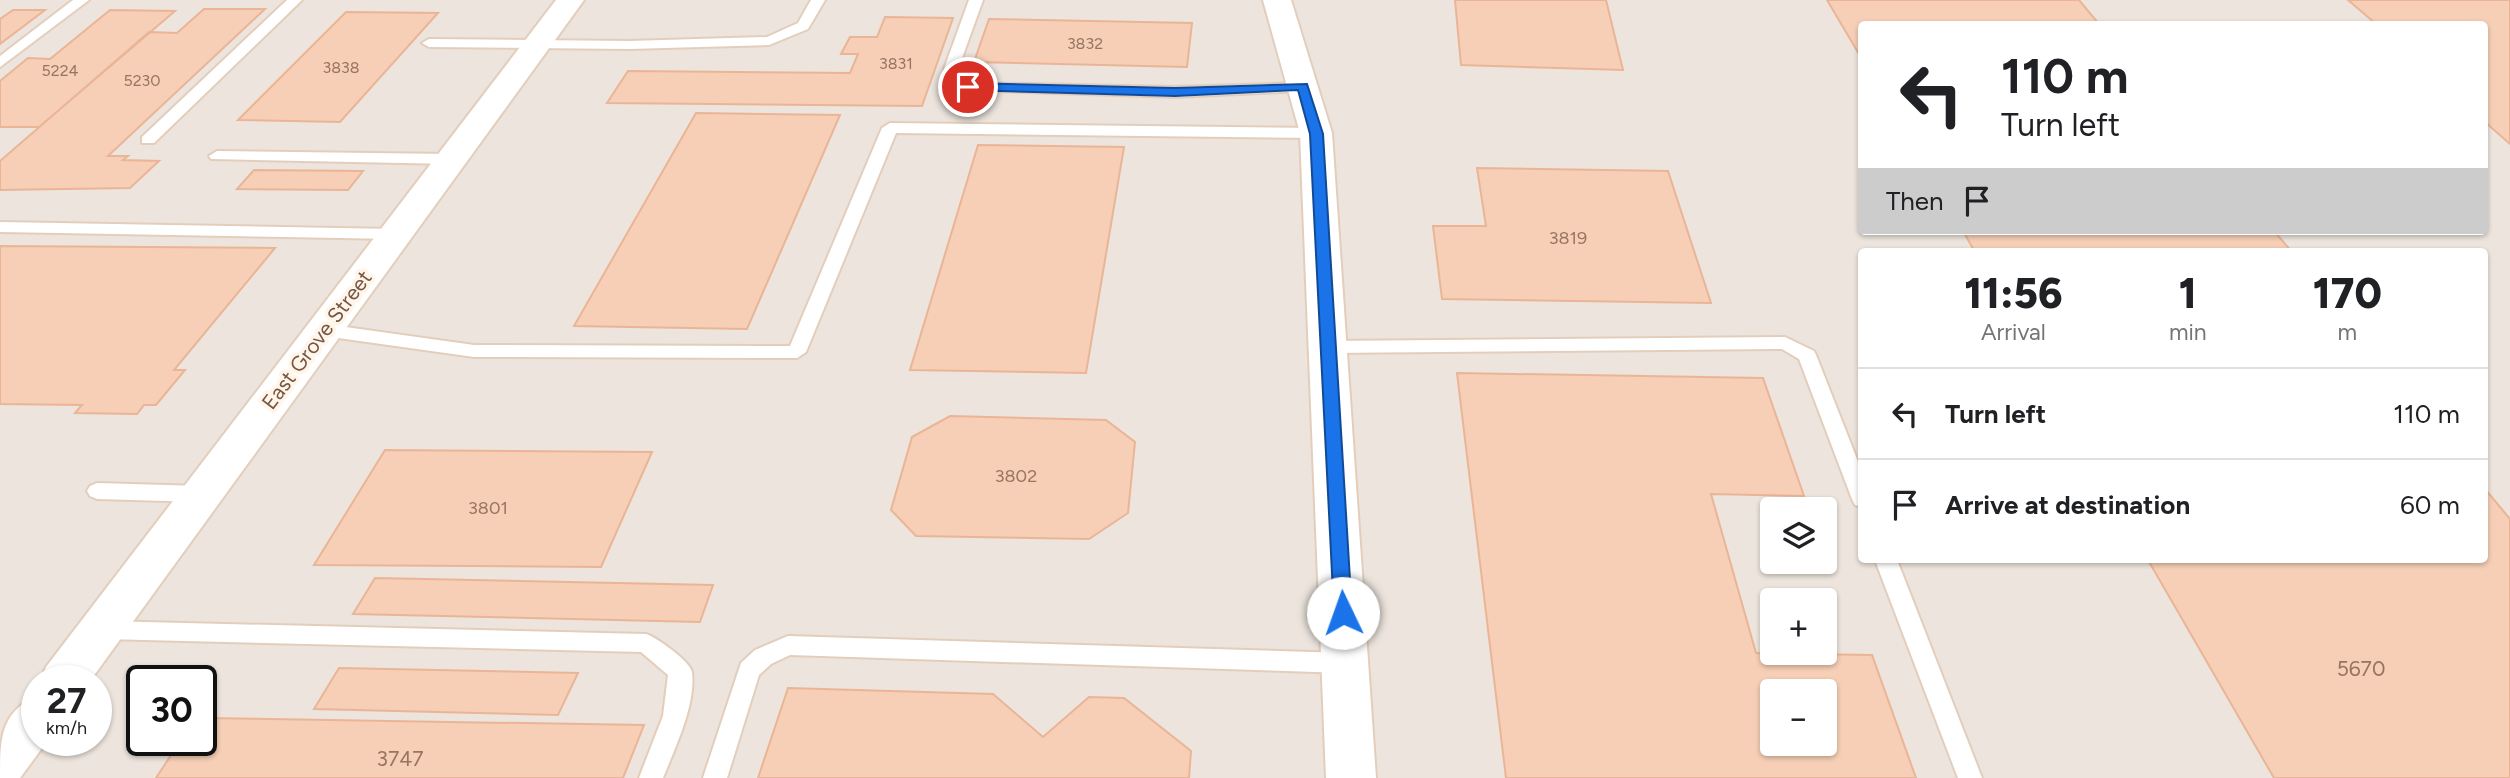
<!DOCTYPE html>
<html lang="en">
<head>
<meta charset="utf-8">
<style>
  body { margin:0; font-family:Figtree,sans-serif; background:#f2f2f2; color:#202124; height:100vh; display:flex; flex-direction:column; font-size:26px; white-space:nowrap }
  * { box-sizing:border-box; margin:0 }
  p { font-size:23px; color:#757577 }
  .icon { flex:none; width:38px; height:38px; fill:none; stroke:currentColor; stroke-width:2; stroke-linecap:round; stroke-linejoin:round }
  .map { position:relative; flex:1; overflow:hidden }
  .drawer { position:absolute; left:1858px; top:248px; width:630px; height:315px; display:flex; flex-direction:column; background:#fff; border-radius:7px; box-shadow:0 2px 5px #0004 }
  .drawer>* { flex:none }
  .hud { position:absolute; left:1858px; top:21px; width:630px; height:214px; border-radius:7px; box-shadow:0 2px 5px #0004; background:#fff; color:#202124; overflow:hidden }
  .buttons { position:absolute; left:1760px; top:497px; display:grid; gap:14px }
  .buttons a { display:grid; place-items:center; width:77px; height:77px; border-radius:7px; background:#fff; box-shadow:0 2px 5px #0004; font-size:35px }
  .speed { position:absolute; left:21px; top:665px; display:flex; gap:14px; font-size:35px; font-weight:700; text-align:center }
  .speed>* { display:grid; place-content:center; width:91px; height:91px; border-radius:50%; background:#fff; box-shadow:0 2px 5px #0004; line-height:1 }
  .speed small { font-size:18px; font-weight:400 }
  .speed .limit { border:4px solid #111; border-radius:10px; background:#fff; color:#111 }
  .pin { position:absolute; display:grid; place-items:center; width:60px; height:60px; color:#fff; margin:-30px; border:4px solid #fff; border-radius:50%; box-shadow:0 2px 7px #0007 }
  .me { position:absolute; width:77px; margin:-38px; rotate:357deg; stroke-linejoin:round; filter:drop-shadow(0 0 5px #0008) }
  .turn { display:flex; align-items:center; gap:24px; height:147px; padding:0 28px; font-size:32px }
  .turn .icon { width:91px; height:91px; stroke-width:2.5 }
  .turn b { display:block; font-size:49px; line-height:60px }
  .then { display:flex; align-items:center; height:66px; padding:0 28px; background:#0003; gap:14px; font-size:26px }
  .eta { display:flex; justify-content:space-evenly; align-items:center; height:119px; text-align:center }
  .eta b { font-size:42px; font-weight:800; line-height:49px }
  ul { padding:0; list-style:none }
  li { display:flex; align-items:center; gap:21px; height:91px; padding:0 28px; border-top:2px solid #e0e0e0 }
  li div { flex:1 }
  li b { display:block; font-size:26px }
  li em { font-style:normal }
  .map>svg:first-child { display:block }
</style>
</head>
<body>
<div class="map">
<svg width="2510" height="778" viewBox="0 0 2510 778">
  <rect width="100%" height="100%" fill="#fef2e1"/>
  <path fill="#ece4dd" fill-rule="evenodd" d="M0,0H2510V778H0ZM1862,24H2485V231H1862ZM1862,252H2485V560H1862ZM1773,509H1825V562H1773ZM1773,600H1825V653H1773ZM37,681H96V740H37ZM142,681H201V740H142ZM1773,691H1825V744H1773Z"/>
  <path fill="#f6cfb6" stroke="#eab596" stroke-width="2" fill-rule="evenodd" d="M1455,0H1606L1623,70L1461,65Z
    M1827,0H2079L2099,24H1862V59Z
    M2348,0H2510V144L2485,122V24H2376Z
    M204,9H265L108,156H128L123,160L159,161L130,188L0,190V161L149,32L177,33Z
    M13,10H45L0,44V19Z
    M110,10L175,11L39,127H0V81L28,58L50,59Z
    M346,12L438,13L340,122L238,120Z
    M885,17L953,18L922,106L607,103L628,71L850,73L858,54H841L850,37H877Z
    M989,19L1192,23L1187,67L974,62Z
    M696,113L840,115L747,329L574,326Z
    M978,145L1124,147L1086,373L910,370Z
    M1477,168L1668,171L1711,303L1442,299L1433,226H1486Z
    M254,170L363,171L348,190L237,189Z
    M1963,231H2274L2292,252H1975Z
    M0,246L275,248L174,370H185L156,405H144L137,414L75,413L82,405L0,404Z
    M1457,373L1763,378L1804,496L1711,494L1756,653L1872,655L1916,778H1506ZM1773,691H1825V744H1773Z
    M950,416L1106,420L1135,442L1128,513L1089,539L916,536L891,510L912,437Z
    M385,450L652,452L601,567L314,565Z
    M2485,489L2510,519V778H2274L2148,560H2485Z
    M375,578L713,585L700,622L353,614Z
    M339,668L578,673L558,715L314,709Z
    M788,688L993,694L1043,737L1089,697L1124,698L1191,751L1189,778H758Z
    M201,718L644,725L623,778H156L181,740H201Z"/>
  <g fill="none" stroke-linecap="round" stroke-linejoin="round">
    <defs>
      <path id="service" d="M73,0H89L0,67V56Z
        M287,0H302L154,143H142V137Z
        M811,0H825L808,29L769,45L629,49L429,47L422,43L429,39L629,41L767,37L798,23Z
        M969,0H983L958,69L972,83L1175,87L1303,83L1310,87L1303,91L1175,97L963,90L950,80L944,69Z
        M890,123L1316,128L1324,133L1316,138L896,133L806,352L797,358L474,357L324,336L315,330L324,324L474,345L790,346L882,128Z
        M217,151L451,154L459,159L451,164L211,159L209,156Z
        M0,222L395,229L404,234L395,239L0,232Z
        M1785,337L1814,351L1816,355L1862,472V507L1855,505L1852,499L1799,359L1782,349L1328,353L1319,347L1328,341Z
        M97,483L202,486L209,489L212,494L209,499L202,502L97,499L90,496L87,491L90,486Z
        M1875,560H1897L1982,778H1958Z
        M103,621L646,634C656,637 690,661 692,672C696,705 675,748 663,778H639L663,716L668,675L641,652L103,639L95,637L92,630L95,623Z
        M788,636L1346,653L1354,656L1358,663L1354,670L1346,673L790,655L771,664L759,675L727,778H703L741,663L755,650Z"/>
      <path id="minor" d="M556,0H584L90,681H40L46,667Z
        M1263,0H1291L1332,133L1376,778H1326L1300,133Z
        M37,696V740H48L20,778H0C0,740 0,712 37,696Z"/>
    </defs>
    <use href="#service" stroke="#e3cebc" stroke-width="4"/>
    <use href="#minor" stroke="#e3cebc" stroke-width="4"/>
    <use href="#service" fill="#fff" fill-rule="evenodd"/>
    <use href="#minor" fill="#fff" fill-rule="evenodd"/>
  </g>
  <path fill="#1a73e8" stroke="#114b97" stroke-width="2" d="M968,83L1175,88L1307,84L1323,134L1352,613L1350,619H1337L1334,613L1310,134L1298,90L1175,96L964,90V85Z"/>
  <g text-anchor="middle" stroke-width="7" stroke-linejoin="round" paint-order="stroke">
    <g font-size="16" fill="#977562">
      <text x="1085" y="49">3832</text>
      <text x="896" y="69">3831</text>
      <text x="341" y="73">3838</text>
      <text x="60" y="76">5224</text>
      <text x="142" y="86">5230</text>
    </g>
    <g font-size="18" fill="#977562">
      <text x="1568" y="244">3819</text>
      <text x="1016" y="482">3802</text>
      <text x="488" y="514">3801</text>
    </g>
    <g font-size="21" fill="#775746" stroke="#fff6e9">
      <text transform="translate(317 340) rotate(-53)" y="7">East Grove Street</text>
    </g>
    <g font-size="21" fill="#977562">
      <text x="2361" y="676">5670</text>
      <text x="400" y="766">3747</text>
    </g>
  </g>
</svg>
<div class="buttons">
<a><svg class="icon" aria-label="layers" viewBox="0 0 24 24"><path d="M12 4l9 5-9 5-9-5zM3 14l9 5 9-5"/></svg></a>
<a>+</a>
<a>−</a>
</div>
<div class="speed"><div>27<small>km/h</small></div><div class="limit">30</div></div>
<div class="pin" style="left:968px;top:87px;background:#d93025"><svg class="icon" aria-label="arrive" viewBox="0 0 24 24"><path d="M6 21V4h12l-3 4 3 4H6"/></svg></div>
<svg class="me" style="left:1343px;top:613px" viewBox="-20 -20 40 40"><circle r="19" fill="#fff"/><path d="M0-13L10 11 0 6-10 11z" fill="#1a73e8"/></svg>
<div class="hud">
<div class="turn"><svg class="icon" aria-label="left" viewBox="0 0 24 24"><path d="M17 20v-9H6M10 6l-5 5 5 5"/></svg><div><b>110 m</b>Turn left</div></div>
<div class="then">Then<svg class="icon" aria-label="arrive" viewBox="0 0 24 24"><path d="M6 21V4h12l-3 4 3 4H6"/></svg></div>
</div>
<section class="drawer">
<div class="eta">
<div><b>11:56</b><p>Arrival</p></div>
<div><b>1</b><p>min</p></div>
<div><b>170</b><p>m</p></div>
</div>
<ul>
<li><svg class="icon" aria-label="left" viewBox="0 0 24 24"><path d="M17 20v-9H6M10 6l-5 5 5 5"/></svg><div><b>Turn left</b></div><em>110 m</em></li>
<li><svg class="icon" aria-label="arrive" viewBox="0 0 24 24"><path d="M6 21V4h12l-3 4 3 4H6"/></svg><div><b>Arrive at destination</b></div><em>60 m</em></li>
</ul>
</section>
</div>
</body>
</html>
